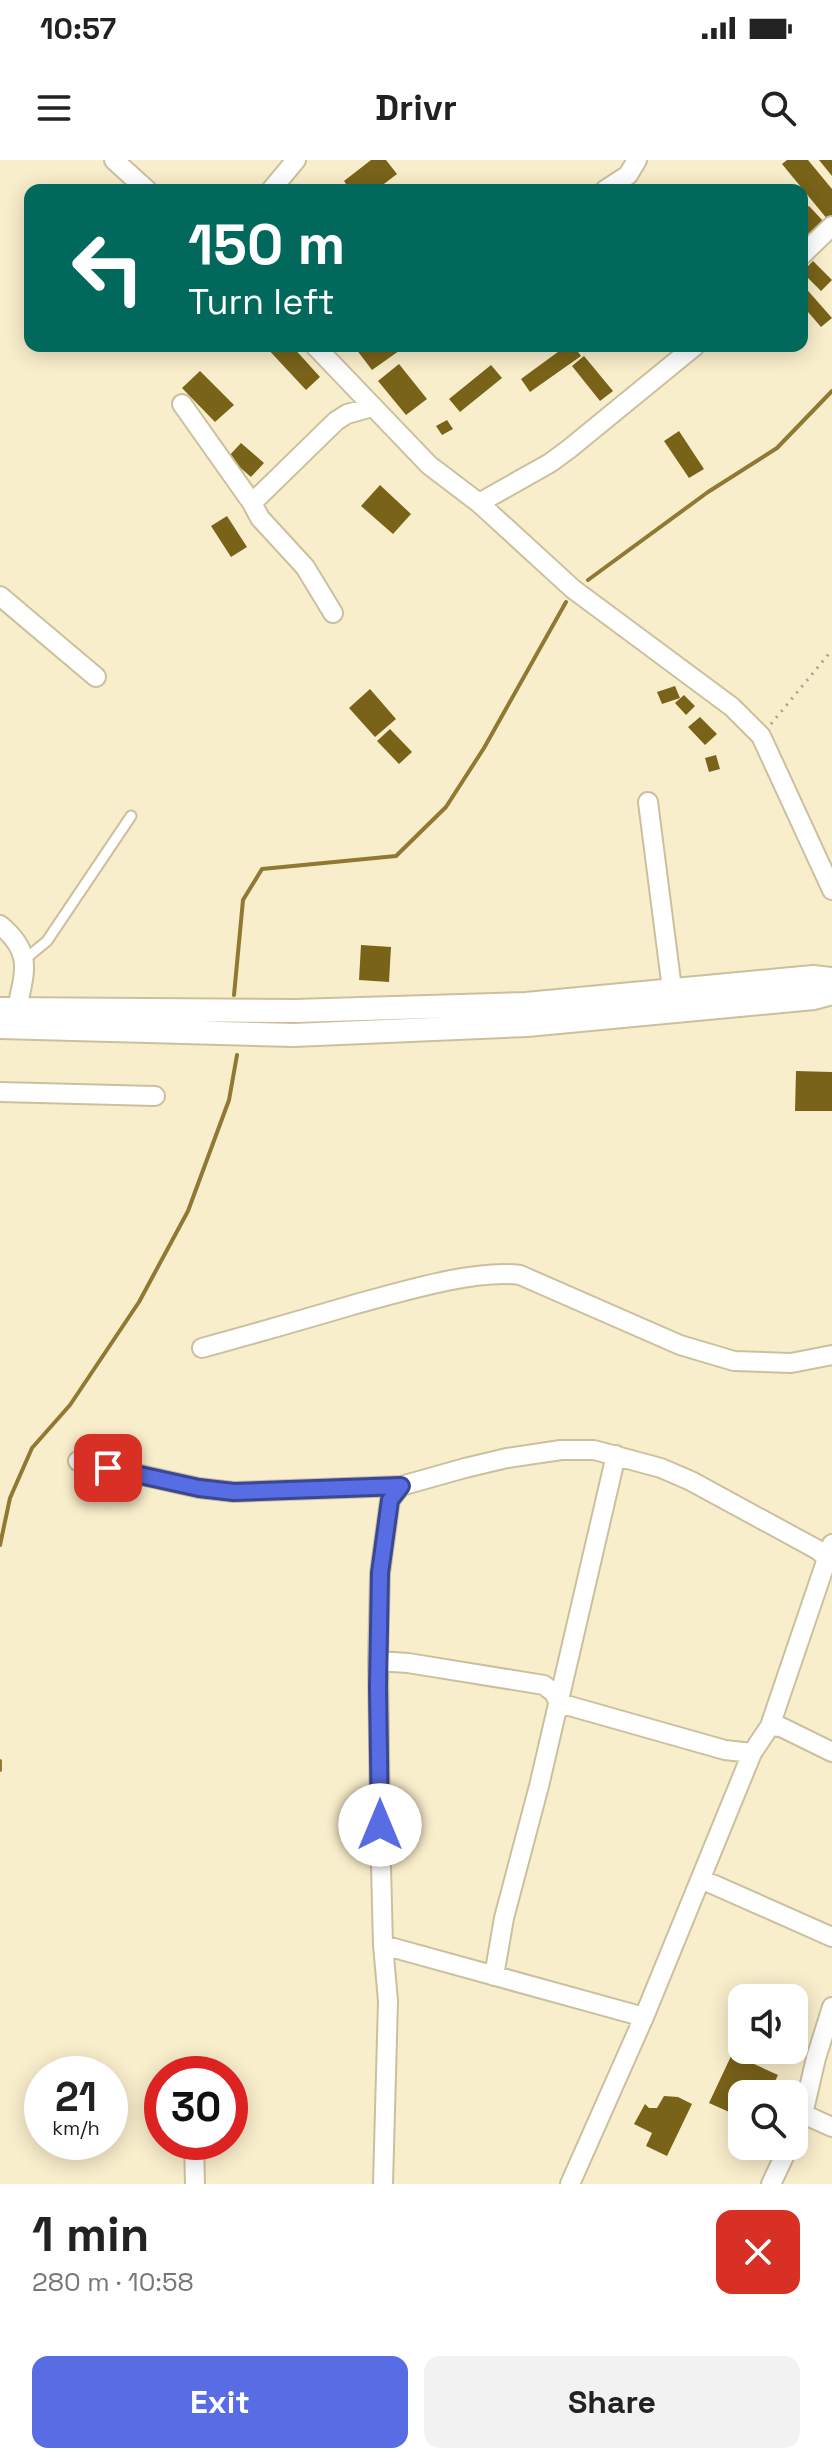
<!DOCTYPE html>
<html lang="en">
<head>
<meta charset="utf-8">
<style>
  body { margin:0; font-family:"Space Grotesk",sans-serif; background:#f2f2f2; color:#222; height:100vh; display:flex; flex-direction:column; font-size:30px; white-space:nowrap }
  * { box-sizing:border-box; margin:0 }
  p { font-size:26px; color:#767676 }
  .icon { flex:none; width:44px; height:44px; fill:none; stroke:currentColor; stroke-width:2; stroke-linecap:round; stroke-linejoin:round }
  .map { position:relative; height:2024px; overflow:hidden }
  .panel { display:flex; flex-direction:column; background:#fff; flex:1 }
  .panel>* { flex:none }
  .top-card { position:absolute; left:24px; top:24px; width:784px; height:168px; border-radius:16px; box-shadow:0 4px 20px #0003; background:#00695c; color:#fff; overflow:hidden }
  .tools { position:absolute; left:728px; top:1824px; display:grid; gap:16px }
  .tools a { display:grid; place-items:center; width:80px; height:80px; border-radius:16px; background:#fff; box-shadow:0 4px 20px #0003; font-size:40px }
  .speed { position:absolute; left:24px; top:1896px; display:flex; gap:16px; font-size:40px; font-weight:700; text-align:center }
  .speed>* { display:grid; place-content:center; width:104px; height:104px; border-radius:50%; background:#fff; box-shadow:0 4px 20px #0003; line-height:1 }
  .speed small { font-size:20px; font-weight:400 }
  .speed .limit { border:12px solid #d22; background:#fff; color:#111 }
  .pin { position:absolute; display:grid; place-items:center; width:68px; height:68px; color:#fff; margin:-34px; border-radius:16px; box-shadow:0 4px 12px #0006 }
  .me { position:absolute; width:88px; margin:-44px; rotate:0deg; stroke-linejoin:round; filter:drop-shadow(0 0 6px #0008) }
  .turn { display:flex; align-items:center; gap:28px; height:168px; padding:0 32px; font-size:36px }
  .turn .icon { width:104px; height:104px; stroke-width:2.5 }
  .turn b { display:block; font-size:56px; line-height:68px }
  .round { display:grid; place-items:center; flex:none; width:84px; height:84px; border-radius:16px; background:#f2f2f2 }
  .head { display:flex; align-items:center; justify-content:space-between; height:136px; padding:0 32px }
  h1 { font-size:48px; font-weight:800; line-height:60px }
  .primary-button { display:flex; gap:16px; margin-top:auto; padding:16px 32px }
  .primary-button a { flex:1; height:92px; border-radius:16px; background:#586de3; color:#fff; font-size:32px; font-weight:800; line-height:92px; text-align:center }
  .primary-button a+a { background:#f2f2f2; color:#222 }
  .status { display:flex; justify-content:space-between; align-items:center; height:56px; padding:0 40px; background:#fff; direction:ltr }
  .status svg { height:22px; fill:currentColor }
  header { display:flex; justify-content:space-between; align-items:center; height:104px; padding:0 32px; background:#fff; font-size:36px; font-weight:800 }
  .map>svg:first-child { display:block }
</style>
</head>
<body>
<div class="status"><b>10:57</b><svg viewBox="0 0 49 12"><path d="M0 12V9h3v3zM5 12V6h3v6zM10 12V3h3v9zM15 12V0h3v12zM26 1h20v11H26zM47 4h2v5h-2z"/></svg></div>
<header><svg class="icon" aria-label="menu" viewBox="0 0 24 24"><path d="M4 6h16M4 12h16M4 18h16"/></svg>Drivr<svg class="icon" aria-label="search" viewBox="0 0 24 24"><circle cx="10" cy="10" r="6"/><path d="M15 15l6 6"/></svg></header>
<div class="map">
<svg width="832" height="2024" viewBox="0 0 832 2024">
  <rect width="100%" height="100%" fill="#f9eecb"/>
  <g fill="none" stroke-linecap="round" stroke-linejoin="round">
    <path stroke="#8f7933" stroke-width="4" d="M588,420L708,332L777,288L832,231
      M234,835L243,740L262,709L396,696L446,647L484,588L566,442
      M0,1385L10,1338L32,1288L70,1245L139,1142L188,1051L229,940L237,895
      M0,1601V1610"/>
  </g>
  <path fill="#796319" d="M371,0H386L397,14L376,30H350L344,21Z
    M787,0H808L832,29V56L828,60L782,4Z
    M819,0H832V16Z
    M809,46L825,63L803,84L802,52Z
    M813,101L832,120L821,131L802,112Z
    M802,124L832,158L821,167L802,145Z
    M265,186H292L320,217L306,230Z
    M361,186H406L372,210L356,189Z
    M566,186H574L581,196L530,232L521,219Z
    M584,196L613,231L600,241L572,206Z
    M399,204L427,239L406,255L378,221Z
    M491,205L502,218L460,252L449,239Z
    M200,211L234,245L215,262L182,228Z
    M447,260L453,269L442,275L436,266Z
    M679,271L704,309L689,318L664,281Z
    M241,283L264,303L251,317L228,297Z
    M380,325L411,354L393,374L361,346Z
    M227,356L247,387L231,397L211,366Z
    M675,526L680,538L662,544L657,532Z
    M370,529L396,559L375,577L349,548Z
    M684,535L695,546L686,555L675,543Z
    M700,557L717,574L705,585L688,567Z
    M390,569L412,592L399,604L377,581Z
    M716,595L720,609L709,612L705,598Z
    M361,785L391,787L389,822L359,820Z
    M796,911L832,912V951H795Z
    M732,1894L778,1915L769,1934H742V1953L738,1952L736,1955L709,1943Z
    M664,1936L678,1937L692,1944L667,1996L646,1986L652,1973L634,1964L645,1944L649,1948H657Z"/>
  <g fill="none" stroke-linecap="round" stroke-linejoin="round">
    <defs>
      <path id="service" d="M24,800L47,781L131,656"/>
      <path id="minor" d="M114,0L147,30
        M271,30L296,0
        M605,30L628,15L637,0
        M802,95L832,66
        M315,186L429,305L479,343L573,429L732,547L761,576L832,730
        M182,244L252,343
        M479,343L550,303L569,289L695,186
        M0,436L96,517
        M333,453L305,407L260,358L252,343L336,261L347,254L372,247
        M648,642L672,829
        M0,765C33,792 25,811 17,848
        M0,932L155,936
        M202,1188C253,1174 305,1159 356,1144C401,1132 475,1109 520,1115L680,1185L734,1201L791,1203L832,1195
        M78,1301L199,1328L234,1332L401,1326
        M378,1501L408,1503L544,1525L554,1533L559,1543L725,1590L752,1593
        M770,1566L781,1567L832,1592
        M701,1719L832,1777
        M383,1785L644,1857
        M494,1816L504,1758L539,1626L616,1295
        M832,1847L816,1898L803,1954L832,1967
        M194,1982L195,2024
        M383,2024L388,1841L383,1785L380,1665L378,1501L380,1413L390,1340L401,1326L465,1308L507,1298L561,1290H594L661,1308L691,1321L818,1390L827,1398
        M570,2024L644,1857L752,1593L770,1566L832,1384
        M771,2024L789,1986"/>
      <path id="tertiary" d="M0,849L295,851L526,844L813,817L832,819
        M0,867L294,875L527,865L814,838L832,833"/>
    </defs>
    <use href="#service" stroke="#cbc09e" stroke-width="13"/>
    <use href="#minor" stroke="#cbc09e" stroke-width="22"/>
    <use href="#tertiary" stroke="#cbc09e" stroke-width="26"/>
    <path stroke="#aaa287" stroke-width="3" stroke-dasharray="2 6" stroke-linecap="butt" d="M771,564L832,490"/>
    <use href="#service" stroke="#fff" stroke-width="9"/>
    <use href="#minor" stroke="#fff" stroke-width="18"/>
    <use href="#tertiary" stroke="#fff" stroke-width="22"/>
  </g>
  <g fill="none" stroke-linecap="round" stroke-linejoin="round">
    <defs>
      <path id="route" d="M108,1308L199,1328L234,1332L401,1326L390,1340L380,1413L378,1527L380,1665"/>
    </defs>
    <use href="#route" stroke="#394794" stroke-width="20"/>
    <use href="#route" stroke="#586de3" stroke-width="14"/>
  </g>
</svg>
<div class="tools">
<a><svg class="icon" aria-label="sound" viewBox="0 0 24 24"><path d="M4 9h4l5-4v14l-5-4H4zM17 9q2 3 0 6"/></svg></a>
<a><svg class="icon" aria-label="search" viewBox="0 0 24 24"><circle cx="10" cy="10" r="6"/><path d="M15 15l6 6"/></svg></a>
</div>
<div class="speed"><div>21<small>km/h</small></div><div class="limit">30</div></div>
<div class="pin" style="left:108px;top:1308px;background:#d93025"><svg class="icon" aria-label="arrive" viewBox="0 0 24 24"><path d="M6 21V4h12l-3 4 3 4H6"/></svg></div>
<svg class="me" style="left:380px;top:1665px" viewBox="-20 -20 40 40"><circle r="19" fill="#fff"/><path d="M0-13L10 11 0 6-10 11z" fill="#586de3"/></svg>
<div class="top-card">
<div class="turn"><svg class="icon" aria-label="left" viewBox="0 0 24 24"><path d="M17 20v-9H6M10 6l-5 5 5 5"/></svg><div><b>150 m</b>Turn left</div></div>
</div>
</div>
<section class="panel">
<div class="head"><div><h1>1 min</h1><p>280 m · 10:58</p></div><a class="round" style="background:#d93025;color:#fff"><svg class="icon" aria-label="close" viewBox="0 0 24 24"><path d="M6 6l12 12M18 6L6 18"/></svg></a></div>
<div class="primary-button"><a>Exit</a><a>Share</a></div>
</section>
</body>
</html>
